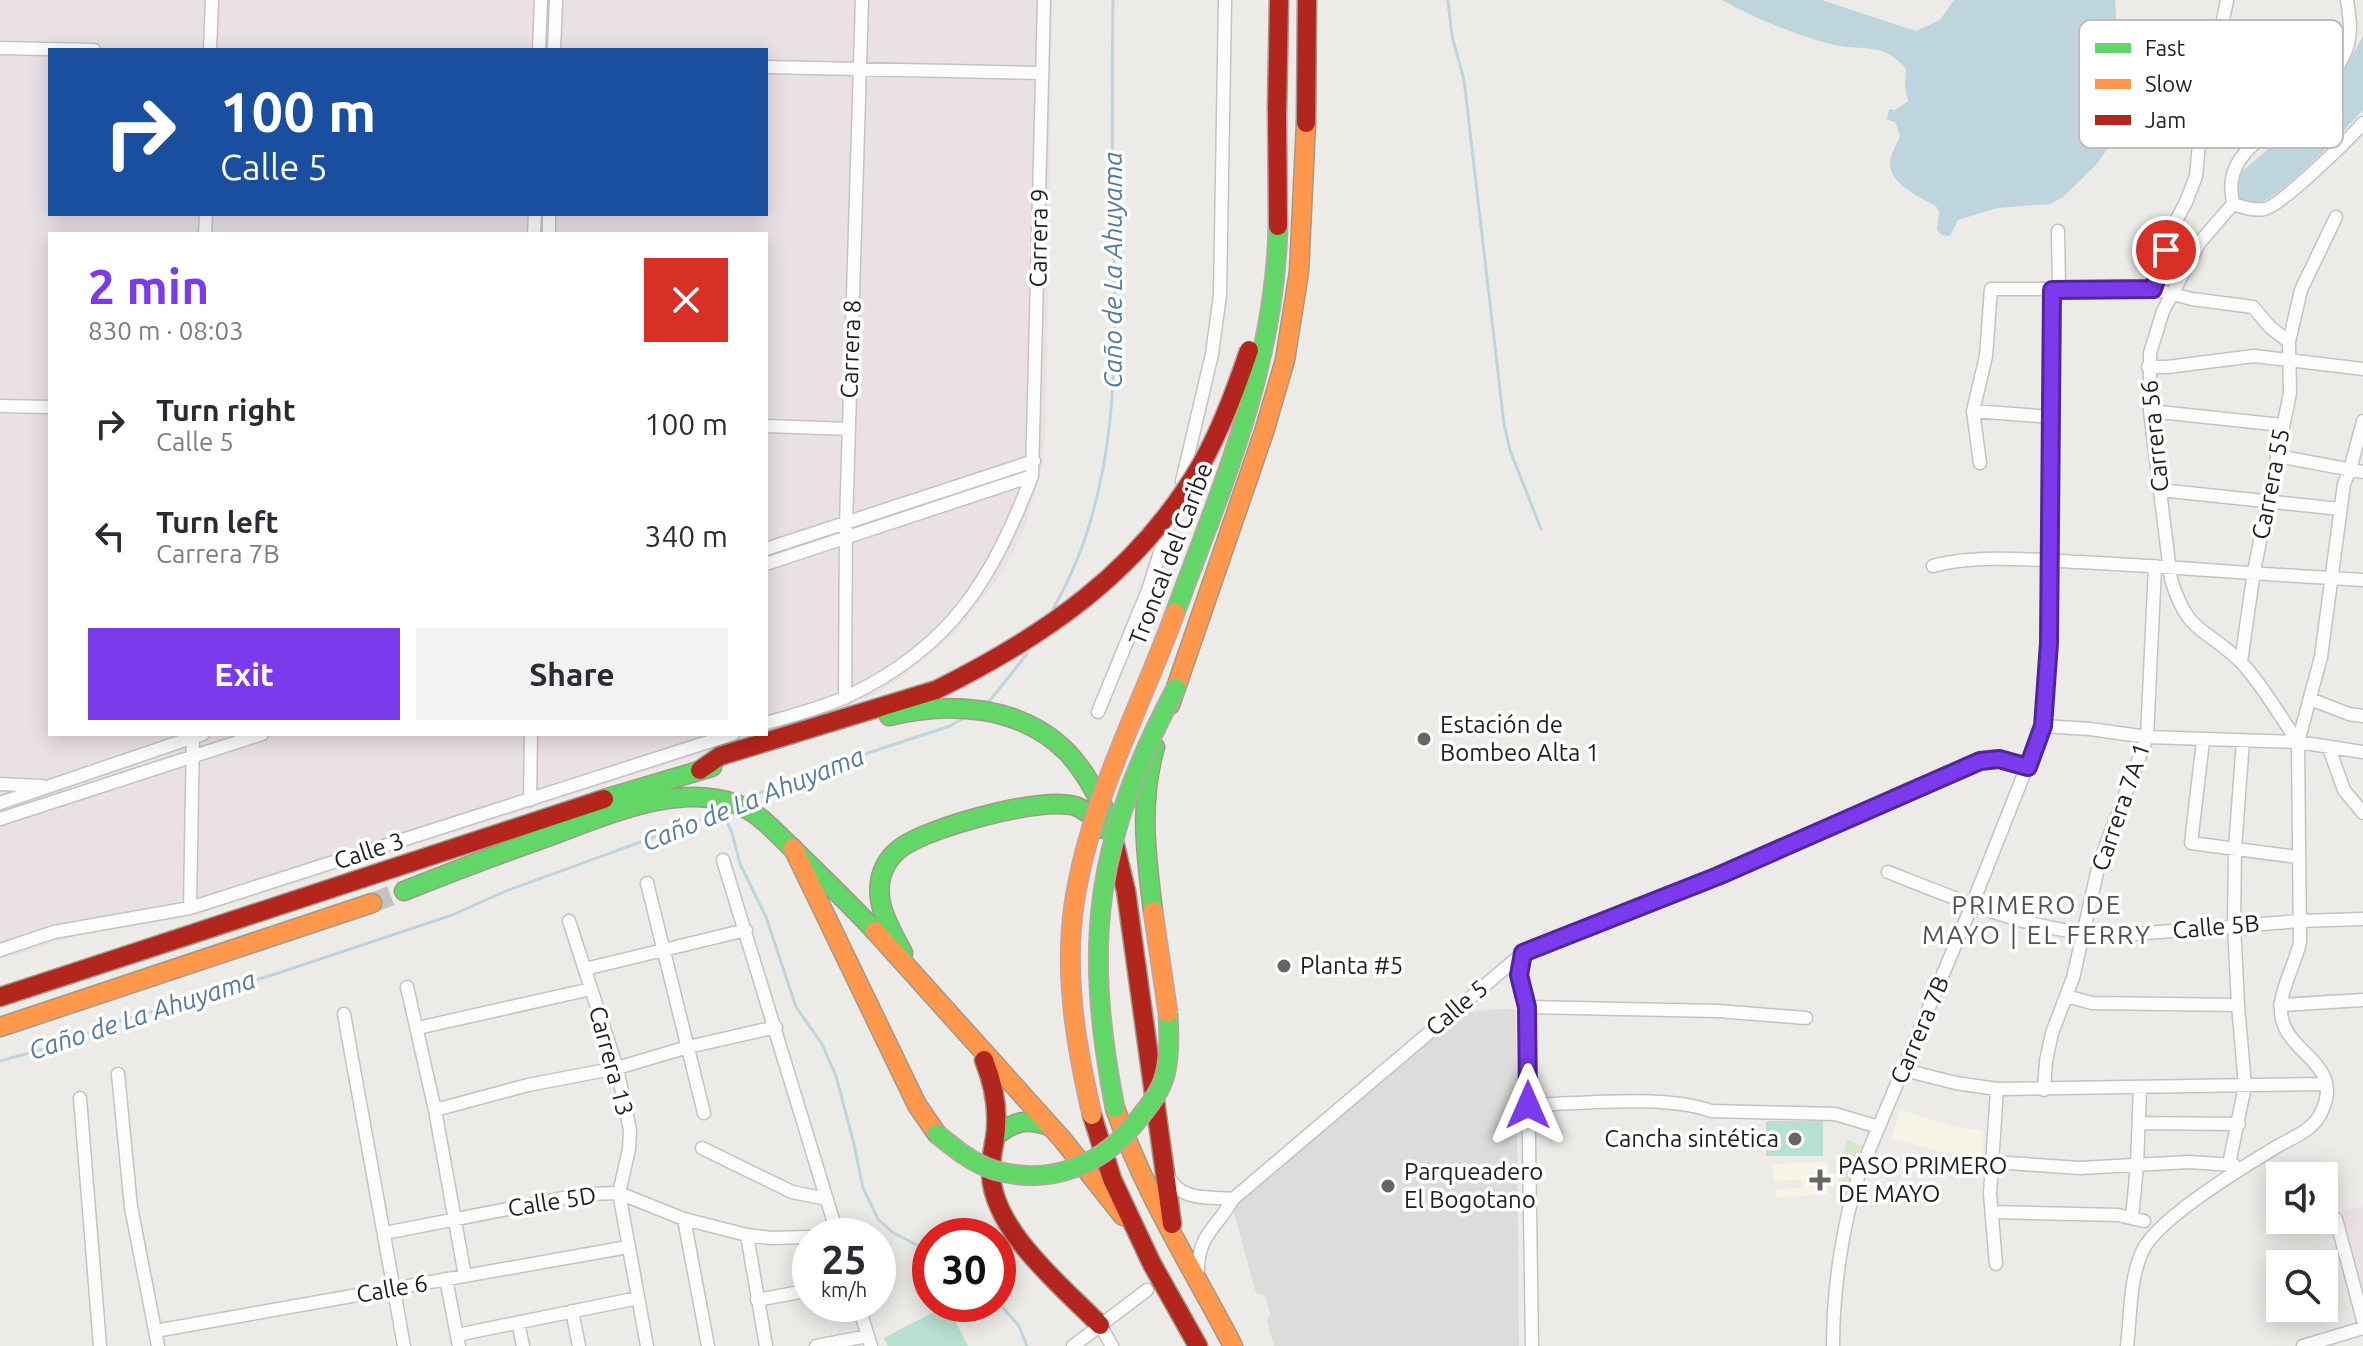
<!DOCTYPE html>
<html lang="en">
<head>
<meta charset="utf-8">
<style>
  body { margin:0; font-family:Ubuntu,sans-serif; background:#f2f2f3; color:#2b2b33; height:100vh; display:flex; flex-direction:column; font-size:30px; white-space:nowrap }
  * { box-sizing:border-box; margin:0 }
  p { font-size:26px; color:#7c7c81 }
  .icon { flex:none; width:44px; height:44px; fill:none; stroke:currentColor; stroke-width:2; stroke-linecap:round; stroke-linejoin:round }
  .map { position:relative; flex:1; overflow:hidden }
  .panel { position:absolute; left:48px; top:232px; width:720px; height:504px; display:flex; flex-direction:column; background:#fff; border-radius:0px; box-shadow:0 4px 20px #0003 }
  .panel>* { flex:none }
  .hud { position:absolute; left:48px; top:48px; width:720px; height:168px; border-radius:0px; box-shadow:0 4px 20px #0003; background:#1a4fa0; color:#fff; overflow:hidden }
  .controls { position:absolute; left:2266px; top:1162px; display:grid; gap:16px }
  .controls a { display:grid; place-items:center; width:72px; height:72px; border-radius:0px; background:#fff; box-shadow:0 4px 20px #0003; font-size:40px }
  .speed { position:absolute; left:792px; top:1218px; display:flex; gap:16px; font-size:40px; font-weight:700; text-align:center }
  .speed>* { display:grid; place-content:center; width:104px; height:104px; border-radius:50%; background:#fff; box-shadow:0 4px 20px #0003; line-height:1 }
  .speed small { font-size:20px; font-weight:400 }
  .speed .limit { border:12px solid #d22; background:#fff; color:#111 }
  .pin { position:absolute; display:grid; place-items:center; width:68px; height:68px; color:#fff; margin:-34px; border:4px solid #fff; border-radius:50%; box-shadow:0 2px 8px #0007 }
  .me { position:absolute; width:88px; margin:-44px; rotate:0deg; stroke-linejoin:round; filter:drop-shadow(0 0 6px #0008) }
  .turn { display:flex; align-items:center; gap:28px; height:168px; padding:0 40px; font-size:36px }
  .turn .icon { width:104px; height:104px; stroke-width:2.5 }
  .turn b { display:block; font-size:56px; line-height:68px }
  .round { display:grid; place-items:center; flex:none; width:84px; height:84px; border-radius:0px; background:#f2f2f3 }
  .head { display:flex; align-items:center; justify-content:space-between; height:136px; padding:0 40px }
  h1 { font-size:48px; font-weight:700; line-height:60px; color:#7c3aed }
  .action { display:flex; gap:16px; margin-top:auto; padding:16px 40px }
  .action a { flex:1; height:92px; border-radius:0px; background:#7c3aed; color:#fff; font-size:32px; font-weight:700; line-height:92px; text-align:center }
  .action a+a { background:#f2f2f3; color:#2b2b33 }
  ul { padding:0; list-style:none }
  li { display:flex; align-items:center; gap:24px; height:112px; padding:0 40px }
  li div { flex:1 }
  li b { display:block; font-size:30px }
  li em { font-style:normal }
  .map>svg:first-child { display:block }
</style>
</head>
<body>
<div class="map">
<svg width="2363" height="1346" viewBox="0 0 2363 1346">
  <rect width="100%" height="100%" fill="#edebe8"/>
  <path fill="#eae1e6" fill-rule="evenodd" d="M0,0H1052L1046,418L1042,467L1026,524L1013,553L998,578L957,631L902,677L876,694L840,710L766,733V234H50V734H764L202,913L79,935L0,960ZM50,50H766V214H50Z
    M2363,1207V1287L2361,1288L2342,1210Z"/>
  <path fill="#f5f4e5" d="M1901,1110L1956,1127L1983,1131V1155L1945,1153L1891,1138Z
    M1828,1162L1829,1173H1838V1184H1828V1195L1776,1197L1775,1189L1802,1188V1180L1774,1181L1773,1164Z"/>
  <path fill="#d9e8ca" d="M1847,1139L1862,1146L1848,1188L1841,1182V1164Z"/>
  <path fill="#b7e0d0" d="M1766,1121H1823V1156H1766Z
    M947,1305L968,1346H888L884,1338Z"/>
  <path fill="#dddcdb" d="M1499,1009H1516L1519,1346H1274L1267,1322L1270,1313L1265,1295L1256,1293L1234,1213L1236,1206L1334,1119L1461,1013Z"/>
  <path fill="#bfd5de" d="M1722,0H1822L1916,31L1940,20L1954,0H2115L2123,116L2111,144L2096,165L2063,197L2050,204L1997,208L1958,220L1950,236L1942,235L1937,230L1939,212L1936,206C1921,198 1887,183 1890,161C1891,153 1897,143 1900,136L1895,122L1887,120L1889,109L1895,110L1908,101L1905,85L1906,69C1883,39 1857,53 1826,43C1790,32 1755,19 1722,0Z
    M2363,36V110C2347,128 2279,200 2258,203C2252,203 2244,200 2239,198L2237,184L2240,173C2288,133 2334,92 2363,36Z"/>
  <g fill="none" stroke-linecap="round" stroke-linejoin="round">
    <path stroke="#bfd5de" stroke-width="3" d="M1448,0L1452,36L1464,80L1504,424L1510,450L1541,529
      M1053,609C1123,488 1116,348 1113,213C1112,142 1112,71 1113,0
      M987,704L1027,654
      M746,799L792,778L950,726L967,716
      M723,813L732,833L740,864L766,917L796,1007L822,1044L836,1076L854,1144L863,1188L878,1219L892,1232L930,1252
      M0,1061L54,1046L121,1021L275,974L452,915L506,891L726,811
      M998,1302L1019,1326L1027,1346"/>
    <path stroke="#c4c2c0" stroke-width="20" stroke-dasharray="20 10" stroke-linecap="butt" d="M372,903L404,891"/>
    <defs>
      <path id="street" d="M0,48L94,50
        M210,50L212,0
        M539,50L541,0
        M554,50L556,0
        M766,67L1042,73
        M2233,204L2200,242L2163,311L2150,353V411L2171,579C2188,635 2204,626 2240,661C2260,681 2281,718 2298,742
        M2233,204C2232,196 2230,186 2232,179C2236,157 2253,144 2270,131C2298,109 2338,80 2348,44C2352,30 2349,14 2347,0
        M2233,204C2243,207 2253,211 2264,209C2280,207 2349,139 2363,123
        M2058,231L2059,289
        M205,234L206,214
        M534,234L535,214
        M549,234V214
        M2153,289L2171,230L2186,202L2196,176L2200,133L2227,0
        M2148,367H2167L2254,356L2363,369
        M0,406L50,407
        M1973,411L2052,417
        M2150,411L2282,425
        M766,426L849,429
        M2277,456L2363,472
        M1980,463L1973,411L1986,356L1991,289H2153L2192,299L2253,307L2270,327L2289,342
        M1182,481L1212,354L1220,295L1225,0
        M2160,490L2340,509
        M766,549L1034,461
        M766,564L1032,476
        M1933,566C1974,554 2037,560 2080,562C2175,567 2269,575 2363,580
        M2241,662L2254,571L2290,393L2289,342L2301,290L2336,217
        M845,698L846,524L862,0
        M2310,699L2349,714L2363,716
        M1098,712L1148,590L1170,521
        M766,723C793,715 823,708 848,696C952,647 992,579 1032,476L1044,0
        M2043,726L2090,729L2147,737L2298,742L2363,752
        M2203,741L2191,843L2297,857
        M2329,748L2344,790L2363,813
        M0,784L41,786
        M530,800L531,734
        M0,803L203,734
        M0,819L262,734
        M723,860L838,1236
        M1888,872C1962,901 2027,930 2108,936L2300,921L2363,919
        M647,883L704,1113
        M190,908L193,734
        M569,921L617,1068L630,1130L629,1149L619,1193L647,1346
        M0,950L54,932L190,908L733,734
        M1523,953L1519,975L1527,1007L1532,1346
        M585,969L746,930
        M407,987L435,1110L465,1276
        M2066,996L2092,1003L2238,1005
        M2280,1005L2363,1000
        M1527,1007L1718,1011L1806,1018
        M344,1014L404,1346
        M418,1028L591,989
        M1904,1070L1956,1083L1997,1089L2326,1084
        M118,1074L131,1207L158,1346
        M2044,1090L2046,1061L2052,1033L2073,978L2099,864L2147,737L2155,566
        M80,1098L100,1346
        M1528,1105C1580,1104 1664,1094 1711,1111L1835,1114L1879,1127
        M435,1110L528,1085L617,1068L688,1047L776,1027
        M2139,1123L2239,1124
        M702,1148L792,1192L827,1199
        M1994,1162L2080,1168L2189,1162L2234,1165
        M2229,1164L2245,1086L2238,1005L2234,925L2235,848L2243,741
        M1167,1173C1179,1203 1208,1196 1233,1199
        M1992,1212L2118,1215L2144,1221
        M2132,1218L2137,1165L2140,1088
        M684,1219L708,1346
        M2336,1219L2363,1320
        M385,1233L584,1194L619,1193L684,1219L747,1235L771,1238L810,1237
        M747,1235L766,1346
        M1996,1264L1990,1194L1997,1089
        M1198,1271C1198,1234 1217,1228 1233,1199L1523,953L1695,886L1980,761L1999,759L2028,767
        M446,1279L459,1346
        M757,1300L810,1290
        M858,1304L871,1346
        M572,1311L579,1346
        M518,1322L523,1346
        M1100,1325L1112,1346
        M155,1331L628,1247
        M457,1335L638,1298
        M816,1346L868,1336
        M1073,1346L1147,1290
        M1833,1346C1833,1292 1842,1225 1859,1174L1972,905L2043,726L2049,643L2052,290
        M2127,1346C2131,1314 2129,1279 2143,1250C2159,1218 2240,1169 2273,1149C2290,1138 2312,1132 2321,1113C2345,1065 2290,1055 2282,1019C2276,994 2295,967 2300,942L2298,742L2321,657L2344,484L2350,470L2363,421
        M2303,1346L2363,1328"/>
      <path id="fast" d="M889,716C950,701 1021,705 1068,753C1084,770 1094,790 1105,810
        M604,799L712,767
        M404,891C451,872 499,854 547,837C602,817 677,782 736,804C757,811 773,830 789,845C818,873 847,901 875,931
        M1153,911C1146,855 1139,802 1155,747
        M903,953C891,930 874,904 881,877C884,865 892,854 902,847C930,827 1042,796 1075,806C1087,810 1096,820 1104,829
        M996,1136C1013,1121 1028,1118 1049,1126"/>
      <path id="slow" d="M1170,705L1264,432L1285,360L1299,272L1306,123
        M793,848L917,1105L937,1134
        M875,931L1062,1139L1123,1216
        M0,1027L372,903
        M1115,1108C1144,1193 1192,1267 1233,1346"/>
      <path id="jam" d="M1277,110L1279,0
        M1306,123L1307,0
        M700,770L720,756L936,690
        M1114,841L1126,891L1172,1224
        M0,997L604,799
        M984,1060C994,1085 999,1111 995,1138C993,1150 990,1162 991,1174C993,1231 1063,1287 1100,1325
        M1092,1115L1112,1179L1152,1264L1198,1346"/>
    </defs>
    <use href="#street" stroke="#c4c3c2" stroke-width="15"/>
    <use href="#fast" stroke="#a19987" stroke-width="21"/>
    <use href="#slow" stroke="#a19987" stroke-width="21"/>
    <use href="#jam" stroke="#a19987" stroke-width="21"/>
    <use href="#street" stroke="#fcfcfc" stroke-width="12"/>
    <use href="#fast" stroke="#63d668" stroke-width="18"/>
    <use href="#slow" stroke="#ff974d" stroke-width="18"/>
    <use href="#jam" stroke="#b3261e" stroke-width="18"/>
    <defs>
      <path id="fast-bridge" d="M1175,613C1223,484 1275,365 1278,226
        M1115,1108C1082,939 1096,840 1176,688
        M937,1134C954,1148 972,1163 994,1170C1052,1187 1105,1164 1140,1117C1150,1104 1161,1091 1165,1075C1170,1055 1169,1033 1168,1013"/>
      <path id="slow-bridge" d="M1153,911L1168,1013
        M1092,1115C1076,1046 1064,975 1074,905C1089,802 1140,709 1175,613"/>
      <path id="jam-bridge" d="M1277,110L1278,226
        M936,690C1045,636 1140,571 1202,463C1222,427 1236,389 1249,350"/>
    </defs>
    <use href="#fast-bridge" stroke="#c0a2a9" stroke-width="21" stroke-linecap="butt"/>
    <use href="#slow-bridge" stroke="#c0a2a9" stroke-width="21" stroke-linecap="butt"/>
    <use href="#jam-bridge" stroke="#c0a2a9" stroke-width="21" stroke-linecap="butt"/>
    <use href="#fast-bridge" stroke="#63d668" stroke-width="18"/>
    <use href="#slow-bridge" stroke="#ff974d" stroke-width="18"/>
    <use href="#jam-bridge" stroke="#b3261e" stroke-width="18"/>
  </g>
  <g fill="none" stroke-linecap="round" stroke-linejoin="round">
    <defs>
      <path id="route" d="M1528,1105L1527,1007L1519,975L1523,953L1718,876L1980,761L1999,759L2028,767L2043,726L2049,643L2052,290L2153,289L2166,250"/>
    </defs>
    <use href="#route" stroke="#51269a" stroke-width="20"/>
    <use href="#route" stroke="#7c3aed" stroke-width="14"/>
  </g>
  <g fill="#676665" stroke="#fff" stroke-width="3">
    <circle cx="1424" cy="739" r="8"/>
    <circle cx="1284" cy="966" r="8"/>
    <circle cx="1795" cy="1139" r="8"/>
    <path d="M1816 1168h8v8h8v8h-8v8h-8v-8h-8v-8h8z"/>
    <circle cx="1388" cy="1186" r="8"/>
  </g>
  <g text-anchor="middle" stroke-width="7" stroke-linejoin="round" paint-order="stroke">
    <g font-size="24" fill="#1f1f1f" stroke="#fff">
      <text transform="translate(1039 238) rotate(-89)" y="8">Carrera 9</text>
      <text transform="translate(851 349) rotate(-88)" y="8">Carrera 8</text>
      <text transform="translate(2155 436) rotate(-96)" y="8">Carrera 56</text>
      <text transform="translate(2271 484) rotate(-79)" y="8">Carrera 55</text>
      <text transform="translate(1171 554) rotate(-69)" y="8">Troncal del Caribe</text>
      <text transform="translate(2121 807) rotate(-71)" y="8">Carrera 7A 1</text>
      <text transform="translate(369 851) rotate(-18)" y="8">Calle 3</text>
      <text transform="translate(2216 927) rotate(-5)" y="8">Calle 5B</text>
      <text transform="translate(1457 1008) rotate(-40)" y="8">Calle 5</text>
      <text transform="translate(1920 1030) rotate(-67)" y="8">Carrera 7B</text>
      <text transform="translate(611 1061) rotate(75)" y="8">Carrera 13</text>
      <text transform="translate(552 1202) rotate(-9)" y="8">Calle 5D</text>
      <text transform="translate(392 1289) rotate(-10)" y="8">Calle 6</text>
    </g>
    <g font-size="24" fill="#1f1f1f" stroke="#fff" text-anchor="start">
      <text x="1440" y="733">Estación de<tspan x="1440" dy="28">Bombeo Alta 1</tspan></text>
      <text x="1300" y="974">Planta #5</text>
      <text x="1779" y="1147" text-anchor="end">Cancha sintética</text>
      <text x="1838" y="1174">PASO PRIMERO<tspan x="1838" dy="28">DE MAYO</tspan></text>
      <text x="1404" y="1180">Parqueadero<tspan x="1404" dy="28">El Bogotano</tspan></text>
    </g>
    <g font-size="26" font-style="italic" fill="#5379a7" stroke="#fff">
      <text transform="translate(1113 270) rotate(-90)" y="9">Caño de La Ahuyama</text>
      <text transform="translate(753 799) rotate(-22)" y="9">Caño de La Ahuyama</text>
      <text transform="translate(142 1015) rotate(-18)" y="9">Caño de La Ahuyama</text>
    </g>
    <g font-size="26" letter-spacing="2" fill="#525252" stroke="#fff">
      <text x="2037" y="914">PRIMERO DE<tspan x="2037" dy="30">MAYO | EL FERRY</tspan></text>
    </g>
  </g>
  <rect x="2079" y="20" width="264" height="128" rx="12" fill="#fff" stroke="#bcbcbc" stroke-width="2"/>
  <rect x="2095" y="43" width="36" height="10" fill="#63d668"/>
  <rect x="2095" y="79" width="36" height="10" fill="#ff974d"/>
  <rect x="2095" y="115" width="36" height="10" fill="#b3261e"/>
  <g font-size="22" fill="#1f1f1f">
    <text x="2145" y="56">Fast</text>
    <text x="2145" y="92">Slow</text>
    <text x="2145" y="128">Jam</text>
  </g>
</svg>
<div class="controls">
<a><svg class="icon" aria-label="sound" viewBox="0 0 24 24"><path d="M4 9h4l5-4v14l-5-4H4zM17 9q2 3 0 6"/></svg></a>
<a><svg class="icon" aria-label="search" viewBox="0 0 24 24"><circle cx="10" cy="10" r="6"/><path d="M15 15l6 6"/></svg></a>
</div>
<div class="speed"><div>25<small>km/h</small></div><div class="limit">30</div></div>
<div class="pin" style="left:2166px;top:250px;background:#d93025"><svg class="icon" aria-label="arrive" viewBox="0 0 24 24"><path d="M6 21V4h12l-3 4 3 4H6"/></svg></div>
<svg class="me" style="left:1528px;top:1105px" viewBox="-20 -20 40 40"><path d="M0-17L14 15 0 8-14 15z" fill="#7c3aed" stroke="#fff" stroke-width="4"/></svg>
<div class="hud">
<div class="turn"><svg class="icon" aria-label="right" viewBox="0 0 24 24"><path d="M7 20v-9h11M14 6l5 5-5 5"/></svg><div><b>100 m</b>Calle 5</div></div>
</div>
<section class="panel">
<div class="head"><div><h1>2 min</h1><p>830 m · 08:03</p></div><a class="round" style="background:#d93025;color:#fff"><svg class="icon" aria-label="close" viewBox="0 0 24 24"><path d="M6 6l12 12M18 6L6 18"/></svg></a></div>
<ul>
<li><svg class="icon" aria-label="right" viewBox="0 0 24 24"><path d="M7 20v-9h11M14 6l5 5-5 5"/></svg><div><b>Turn right</b><p>Calle 5</p></div><em>100 m</em></li>
<li><svg class="icon" aria-label="left" viewBox="0 0 24 24"><path d="M17 20v-9H6M10 6l-5 5 5 5"/></svg><div><b>Turn left</b><p>Carrera 7B</p></div><em>340 m</em></li>
</ul>
<div class="action"><a>Exit</a><a>Share</a></div>
</section>
</div>
</body>
</html>
